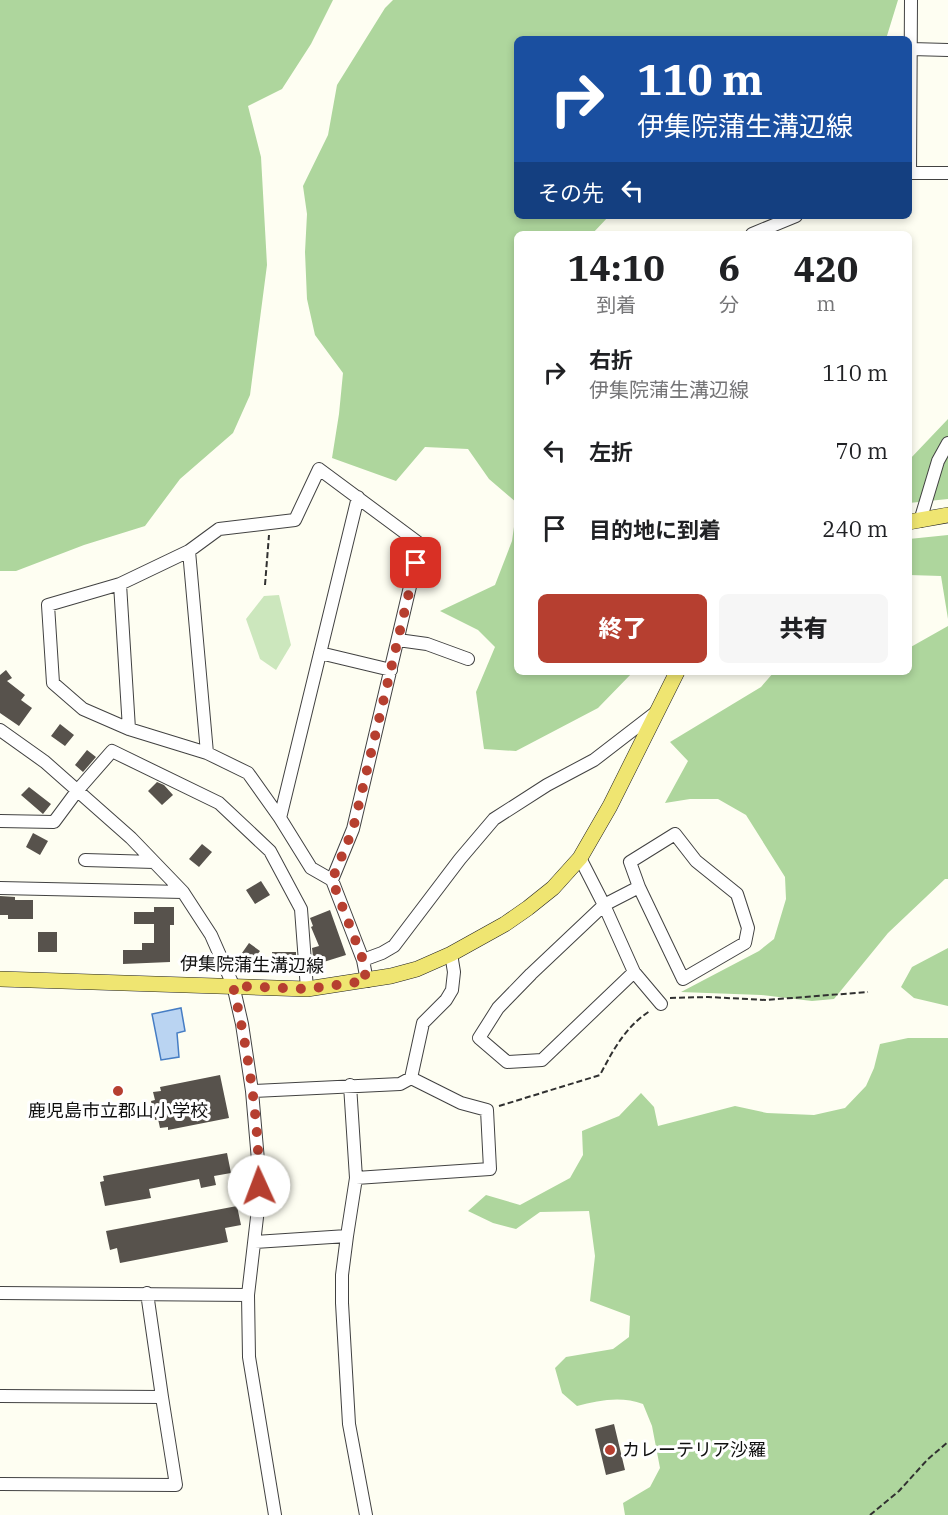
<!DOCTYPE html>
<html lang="ja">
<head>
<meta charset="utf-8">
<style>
  body { margin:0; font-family:"IBM Plex Serif","Noto Sans JP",serif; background:#f6f6f6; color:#202124; height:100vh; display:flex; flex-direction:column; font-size:22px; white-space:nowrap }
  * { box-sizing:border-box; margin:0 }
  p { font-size:20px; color:#757577 }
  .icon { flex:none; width:33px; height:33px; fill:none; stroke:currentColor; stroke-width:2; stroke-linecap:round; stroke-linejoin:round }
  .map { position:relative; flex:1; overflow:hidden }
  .sheet { position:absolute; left:514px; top:231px; width:398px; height:444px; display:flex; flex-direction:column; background:#fff; border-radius:9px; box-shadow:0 3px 9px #0003 }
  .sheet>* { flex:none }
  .guide { position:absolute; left:514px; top:36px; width:398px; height:183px; border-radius:9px; box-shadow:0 3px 9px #0003; background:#1a4fa0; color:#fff; overflow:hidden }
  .pin { position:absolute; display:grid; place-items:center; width:51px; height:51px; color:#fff; margin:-26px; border-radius:12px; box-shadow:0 3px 9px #0006 }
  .me { position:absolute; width:66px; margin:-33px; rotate:358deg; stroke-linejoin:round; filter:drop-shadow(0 0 4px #0008) }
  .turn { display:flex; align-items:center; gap:21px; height:126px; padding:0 24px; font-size:27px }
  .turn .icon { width:78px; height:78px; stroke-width:2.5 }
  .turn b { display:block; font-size:42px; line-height:51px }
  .then { display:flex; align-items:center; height:57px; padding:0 24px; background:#0003; gap:12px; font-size:22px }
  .eta { display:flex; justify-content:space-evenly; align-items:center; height:102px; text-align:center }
  .eta b { font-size:36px; font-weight:800; line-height:42px }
  .primary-button { display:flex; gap:12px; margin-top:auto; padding:12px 24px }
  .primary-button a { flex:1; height:69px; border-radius:9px; background:#b63f30; color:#fff; font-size:24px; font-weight:800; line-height:69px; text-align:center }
  .primary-button a+a { background:#f6f6f6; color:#202124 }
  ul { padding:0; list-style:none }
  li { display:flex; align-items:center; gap:18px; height:78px; padding:0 24px }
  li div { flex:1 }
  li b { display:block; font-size:22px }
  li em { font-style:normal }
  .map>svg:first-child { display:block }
</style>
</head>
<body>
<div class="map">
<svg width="948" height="1515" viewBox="0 0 948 1515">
  <rect width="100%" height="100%" fill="#fefef2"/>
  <path fill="#cce7bd" d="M279,595L291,645L276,670L260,659L246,619L264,596Z"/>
  <path fill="#aed69d" d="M0,0H333L311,44L282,89L248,106L261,157L267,265L250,395L233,433L180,479L145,526L84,545L16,571H0Z
    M393,0H898L886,39H518V216H609L592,234H518L517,503L489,479L468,449L425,447L396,481L332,458L339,414L343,373L315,335L307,299L305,252L307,214L303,186L328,135L337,85L385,8Z
    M948,419V499L909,503V460Z
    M517,506L518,672H633L598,708L516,751L484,749L476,692L495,647L478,630L440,611L495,585L512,541Z
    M948,535V619L941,576L909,575V539Z
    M948,626V879H945L888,933L834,999L812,1001L761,995L681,992L759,951L774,939L786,899L785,877L746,815L718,799H690L665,803L688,761L670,742L761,687L774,672H909V648Z
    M948,948V1006L914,998L901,987L912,967Z
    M908,1038H948V1515H625L623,1503L650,1487L660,1468L652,1426L643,1404C622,1396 599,1400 577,1406L562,1393L555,1368L566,1357L613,1349L629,1337L630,1316L590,1301L595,1256L589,1211L540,1212L516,1229L493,1223L468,1211L486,1195L520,1205L570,1178L583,1155L582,1131L619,1116L641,1093L654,1107L658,1126L735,1106L767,1113L814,1115L845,1108L866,1086L874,1068L880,1044Z"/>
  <path fill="#bad4f2" stroke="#467dc4" stroke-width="1.5" d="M181,1008L185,1031L177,1033L179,1057L161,1060L152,1014Z"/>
  <path fill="#57524c" d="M6,670L12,678L7,681L25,695L21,700L32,708L19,726L0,713V675Z
    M60,724L74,735L65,746L51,736Z
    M87,750L96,757L83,772L75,765Z
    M157,782L164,785L173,795L162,805L148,791Z
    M29,787L51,804L43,814L21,795Z
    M33,833L48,841L40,855L26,847Z
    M202,844L212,852L199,867L189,859Z
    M261,881L270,895L255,904L246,890Z
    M0,896L15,897V900H33V919H8V915H0Z
    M154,907H174V925H170V962L123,964V950H142V943H154V924H134V912H154Z
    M330,910L346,955L314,965L312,948L319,946L311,927L313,926L310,918Z
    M38,932H57V952H38Z
    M249,943L260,951L253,960L242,953Z
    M272,952H296V966H273Z
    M220,1075L229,1118L168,1130V1127L160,1128L158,1119L155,1120L151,1101L155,1100L153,1092L161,1091L160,1087Z
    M227,1153L231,1173L214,1176L216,1185L201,1188L199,1179L149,1189L151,1198L105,1206L100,1182L104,1181L103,1176Z
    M237,1206L241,1225L225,1228L228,1242L120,1263L117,1248L110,1250L106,1231Z
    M614,1424L625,1470L606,1475L595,1429Z"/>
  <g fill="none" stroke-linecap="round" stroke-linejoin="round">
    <defs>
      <path id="minor" d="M911,0L910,173H948
        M911,49L948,50
        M752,234L796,216
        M920,521L938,461L948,443
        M189,551L219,529L295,520L319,469L420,544L353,829L332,880
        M189,551L207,753L129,729L83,709L53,683L48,605L120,584Z
        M120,584L129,729
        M398,640L427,644L468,659
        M320,653L391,670
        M0,730L45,762L131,838L183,892L211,935L233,985L242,1024L252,1091L259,1172V1200L248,1295L249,1357L275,1515
        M207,753L248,773L280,818L311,868L332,880L363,960L367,981
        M280,818L358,497
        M0,821L54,822L77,791L112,751L219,803L270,851L301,909L307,989
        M675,834L696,861L737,894L748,928L745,943L683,979L639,887L630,862Z
        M580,858L604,905L634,972L661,1004
        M85,860L154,862
        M0,888L183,892
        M363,960L382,953L394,946L460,859L494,819L547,785L594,760L655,713
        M634,972L542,1060L507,1062L479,1038L498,1008L531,974L604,905L639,887
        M350,1085L356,1178L490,1169L487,1110L461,1103L411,1078
        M252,1091L400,1084L411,1078L423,1023L446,1000L452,990L454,972L451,954
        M347,1236L356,1178
        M255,1242L347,1236L342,1275V1303L349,1424L366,1515
        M0,1293L248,1295
        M0,1396L162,1397L147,1293
        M0,1484L176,1485L162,1397"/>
      <path id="major" d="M909,522L948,515
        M0,979L307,989L391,976L417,969L451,954L505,924L528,908L553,888L580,858L610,806L677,672"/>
    </defs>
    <use href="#minor" stroke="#424242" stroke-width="14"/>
    <use href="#major" stroke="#202020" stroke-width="16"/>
    <path stroke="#313131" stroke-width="2" stroke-dasharray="6 3" stroke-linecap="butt" d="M265,585L269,535
      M670,998L708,997L766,1000L868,992
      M499,1106L600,1075C613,1050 626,1026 650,1011
      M870,1515L899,1491L928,1459L948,1442"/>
    <use href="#minor" stroke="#fff" stroke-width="12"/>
    <use href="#major" stroke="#efe571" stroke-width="15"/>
  </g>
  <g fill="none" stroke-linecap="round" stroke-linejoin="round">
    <path stroke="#b63f30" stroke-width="10" stroke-dasharray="0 18" d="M259,1186C259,1119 248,1051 233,986L307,989L366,981L363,960L332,880L353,829L416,563"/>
  </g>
  <g fill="#b63f30" stroke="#fff" stroke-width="2">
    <circle cx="118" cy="1091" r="6"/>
    <circle cx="610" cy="1450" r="6"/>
  </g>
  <g text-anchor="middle" stroke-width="6" stroke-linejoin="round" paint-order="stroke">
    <g font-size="18" fill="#0f0f0f" stroke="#fff">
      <text transform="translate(252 965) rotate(1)" y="6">伊集院蒲生溝辺線</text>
    </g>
    <g font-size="18" fill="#0f0f0f" stroke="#fff">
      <text x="118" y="1117">鹿児島市立郡山小学校</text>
      <text x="622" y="1456" text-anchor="start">カレーテリア沙羅</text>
    </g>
  </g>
</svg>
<div class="pin" style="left:416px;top:563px;background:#d93025"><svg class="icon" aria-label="arrive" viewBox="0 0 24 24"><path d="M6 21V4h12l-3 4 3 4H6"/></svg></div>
<svg class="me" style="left:259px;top:1186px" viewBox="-20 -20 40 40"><circle r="19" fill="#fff"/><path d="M0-13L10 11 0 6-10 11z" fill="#b63f30"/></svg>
<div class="guide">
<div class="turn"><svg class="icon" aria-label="right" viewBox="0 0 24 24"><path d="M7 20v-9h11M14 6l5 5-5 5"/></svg><div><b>110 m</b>伊集院蒲生溝辺線</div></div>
<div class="then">その先<svg class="icon" aria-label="left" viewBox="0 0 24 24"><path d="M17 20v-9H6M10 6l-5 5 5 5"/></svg></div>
</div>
<section class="sheet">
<div class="eta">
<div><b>14:10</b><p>到着</p></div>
<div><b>6</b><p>分</p></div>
<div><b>420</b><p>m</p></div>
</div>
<ul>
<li><svg class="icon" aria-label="right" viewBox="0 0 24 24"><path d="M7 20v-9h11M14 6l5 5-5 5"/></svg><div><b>右折</b><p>伊集院蒲生溝辺線</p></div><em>110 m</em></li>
<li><svg class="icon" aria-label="left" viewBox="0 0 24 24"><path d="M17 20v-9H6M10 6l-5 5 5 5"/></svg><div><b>左折</b></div><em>70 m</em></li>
<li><svg class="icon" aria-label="arrive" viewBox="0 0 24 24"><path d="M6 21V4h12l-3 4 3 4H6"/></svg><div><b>目的地に到着</b></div><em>240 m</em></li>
</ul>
<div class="primary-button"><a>終了</a><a>共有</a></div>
</section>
</div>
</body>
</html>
